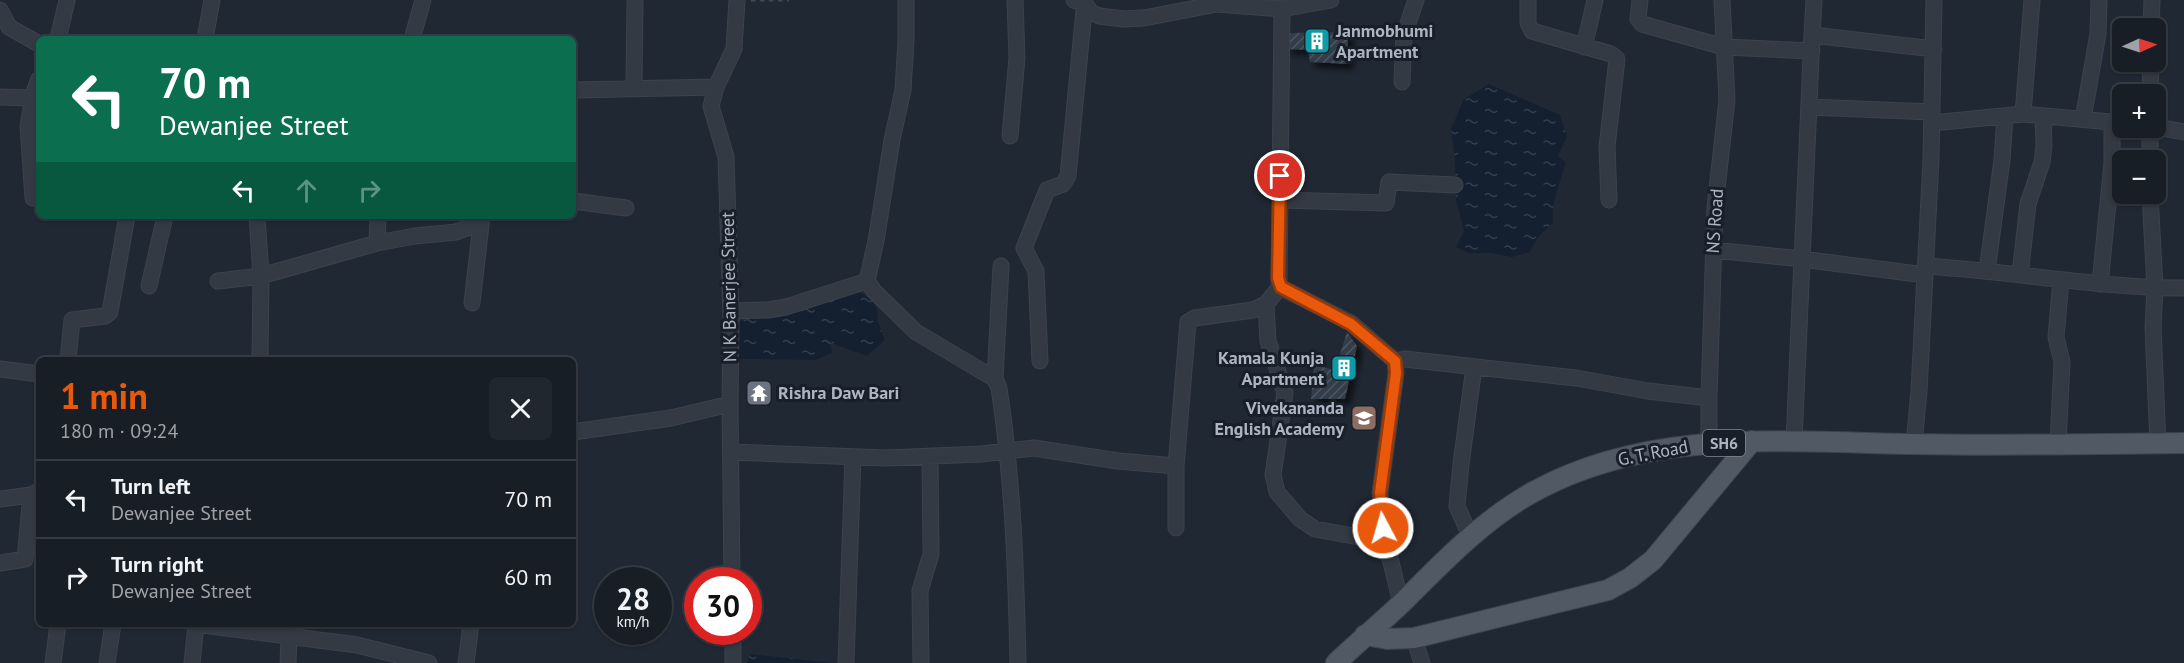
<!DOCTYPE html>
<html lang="en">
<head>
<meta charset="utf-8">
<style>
  body { margin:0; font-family:"PT Sans",sans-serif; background:#21272e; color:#f1f3f6; height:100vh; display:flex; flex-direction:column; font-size:22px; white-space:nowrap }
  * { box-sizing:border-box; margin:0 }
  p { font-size:20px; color:#9fa2a7 }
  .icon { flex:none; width:33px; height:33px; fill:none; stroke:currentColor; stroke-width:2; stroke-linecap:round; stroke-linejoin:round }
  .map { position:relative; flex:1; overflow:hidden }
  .panel { position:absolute; left:36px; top:357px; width:540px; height:270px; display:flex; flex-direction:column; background:#181e26; border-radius:9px; box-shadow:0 2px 4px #0004,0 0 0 2px #363c43 }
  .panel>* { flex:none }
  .guide { position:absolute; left:36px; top:36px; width:540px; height:183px; border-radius:9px; box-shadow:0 2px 4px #0004,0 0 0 2px #363c43; background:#0b6e4f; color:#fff; overflow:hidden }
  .needle { width:39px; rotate:87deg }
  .fabs { position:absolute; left:2112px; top:18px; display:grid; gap:12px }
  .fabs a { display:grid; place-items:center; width:54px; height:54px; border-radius:9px; background:#181e26; box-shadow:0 2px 4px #0004,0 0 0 2px #363c43; font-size:30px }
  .speed { position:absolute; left:594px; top:567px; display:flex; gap:12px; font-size:30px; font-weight:700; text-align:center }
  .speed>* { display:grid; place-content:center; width:78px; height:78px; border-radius:50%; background:#181e26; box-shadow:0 2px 4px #0004,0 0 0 2px #363c43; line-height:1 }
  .speed small { font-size:15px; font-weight:400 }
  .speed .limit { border:9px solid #d22; background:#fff; color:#111 }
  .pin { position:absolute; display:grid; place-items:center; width:51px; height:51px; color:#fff; margin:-26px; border:3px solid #fff; border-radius:50%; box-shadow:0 2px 6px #0007 }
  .me { position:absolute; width:66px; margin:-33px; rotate:354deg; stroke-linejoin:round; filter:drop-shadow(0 0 4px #0008) }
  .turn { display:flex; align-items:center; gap:21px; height:126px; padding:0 24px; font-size:27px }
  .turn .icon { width:78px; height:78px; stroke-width:2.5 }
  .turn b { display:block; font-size:42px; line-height:51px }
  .lanes { display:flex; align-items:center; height:57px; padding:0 24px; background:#0003; justify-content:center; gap:30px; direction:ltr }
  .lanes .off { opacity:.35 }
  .round { display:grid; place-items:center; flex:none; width:63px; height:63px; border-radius:9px; background:#21272e }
  .overview { display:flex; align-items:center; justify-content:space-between; height:102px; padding:0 24px }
  h1 { font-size:36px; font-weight:700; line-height:45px; color:#ea580c }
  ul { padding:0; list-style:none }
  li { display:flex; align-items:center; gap:18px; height:78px; padding:0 24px; border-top:2px solid #363c43 }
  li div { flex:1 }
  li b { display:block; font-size:22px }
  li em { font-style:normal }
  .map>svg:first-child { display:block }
</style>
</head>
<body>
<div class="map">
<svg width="2184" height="663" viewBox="0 0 2184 663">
  <defs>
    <pattern id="water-ripples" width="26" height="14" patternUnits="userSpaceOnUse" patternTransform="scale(1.5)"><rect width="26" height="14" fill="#142030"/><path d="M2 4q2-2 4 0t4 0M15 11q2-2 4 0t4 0" fill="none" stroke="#343e4c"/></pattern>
    <pattern id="building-hatch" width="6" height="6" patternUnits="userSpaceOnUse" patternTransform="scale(1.5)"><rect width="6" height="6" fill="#323c4a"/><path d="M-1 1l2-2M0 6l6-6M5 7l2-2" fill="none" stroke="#4d5662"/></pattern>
    <filter id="shadow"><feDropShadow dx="5.5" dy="5.5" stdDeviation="3" flood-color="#0009"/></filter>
  </defs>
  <rect width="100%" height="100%" fill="#202833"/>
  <path fill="url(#water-ripples)" d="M1489,84L1560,115L1567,137L1558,156L1566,162C1561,180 1550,206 1553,223L1538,237L1530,252L1512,257L1491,253H1469L1456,247L1464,231L1456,200L1455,159L1451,129L1464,99Z
    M855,289L872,300L878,312L877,319L885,340L867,356L831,343L832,353L815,360L738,359L734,323Z
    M750,654L834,663H747Z"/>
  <path fill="url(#building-hatch)" filter="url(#shadow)" d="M1348,32V64L1310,62L1308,50L1286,49V33Z
    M1347,332L1357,346L1345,399H1311L1314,365L1335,370Z"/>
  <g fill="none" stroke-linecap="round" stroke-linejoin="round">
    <defs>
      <path id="minor" d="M1074,0L1084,3L1091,12L1099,16L1124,19L1144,18L1217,4L1282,9L1331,0
        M1528,0V23L1532,31L1611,54L1617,59L1607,147L1609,200
        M1640,0L1638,19L1642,24L1724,47L1812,51
        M1814,0L1812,35L1934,49
        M1282,9L1279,283L1280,287L1351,323L1395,361L1396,373L1380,493L1386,542L1401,603
        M0,10L9,27L39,44
        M2151,28L2152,0
        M58,39L67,0
        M205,39L212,0
        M412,39L423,0
        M1584,47L1595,0
        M1402,82L1404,35L1416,0
        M634,89L635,0
        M573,90L716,87
        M2150,94L2151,62
        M0,97L32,98L39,79
        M1809,107L1932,112
        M2023,114L2032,0
        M2083,119L2098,34L2099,0
        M1932,123L2023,114L2122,123
        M2156,127L2184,132
        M2150,128V160
        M1010,136L1017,58L1015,0
        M2150,194L2155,288L2153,328L2158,444
        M33,198L28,126L33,97
        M1281,200L1386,203L1389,182L1455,185
        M573,201L626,208
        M257,216L261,276L260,360
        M377,243L378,216
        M1713,250L1802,259L1925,275
        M1925,266C2012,271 2097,288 2184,288
        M1987,271L2002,160L2005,116
        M2020,275L2028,204L2042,162L2044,146L2043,116
        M218,281L261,276L377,243L415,236L456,232L470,227L481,216
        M867,281L876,241L892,140L903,90L906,41V0
        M2100,284L2112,163V122
        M149,286L165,216
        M472,303L482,216
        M1266,304L1268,341L1285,393L1273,475L1277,492L1300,519L1315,529L1386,542
        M731,311L768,310L786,307L867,281L874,291L916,332L995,379L999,388C1013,479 1016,571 1018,663
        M68,360L72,320L105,316L110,312L127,216
        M1040,361L1036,271L1024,248L1047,190L1063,184L1068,176L1085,0
        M1395,361L1405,359L1576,378L1648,391L1709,398
        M0,369L39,374
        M995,379L1001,266
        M573,432L671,418L730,404
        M1794,441L1812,35
        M1709,443V398L1715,207L1727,100L1722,0
        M1914,444L1919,391L1931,159L1934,0
        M2058,444L2062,362L2056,337L2061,280
        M732,452L887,458L981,454L1034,448L1118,461L1176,466
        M0,499L31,495
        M1176,528V466L1188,322L1195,318L1253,310L1266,304L1280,287
        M1471,538L1457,506L1461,464L1474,367
        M0,563L25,559L31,495L39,491
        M732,580L730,404L731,320L726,157L711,106L716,87L734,49L737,0
        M196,624L357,645L429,663
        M733,632V663
        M1414,638L1422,663
        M53,663L58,624
        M107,663L113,624
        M192,663L196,624
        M288,663L289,637
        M466,663L471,624
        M846,663L853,457
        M921,663L920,591L931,554L930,457"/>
      <path id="major" d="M1365,635L1387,639L1414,638L1608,590L1630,578L1653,560L1752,441
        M1336,663C1358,642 1382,622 1404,601C1444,561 1485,518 1535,491C1651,428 1784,442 1911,444C2002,446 2093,444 2184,443"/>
    </defs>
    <use href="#minor" stroke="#3c434e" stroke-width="17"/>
    <use href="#major" stroke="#3c434e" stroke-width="22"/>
    <path stroke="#3a4c4d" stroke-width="3" stroke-dasharray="4.5 4.5" stroke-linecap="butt" d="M751,0H789"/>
    <use href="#minor" stroke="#333a44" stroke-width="15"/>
    <use href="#major" stroke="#515964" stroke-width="20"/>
  </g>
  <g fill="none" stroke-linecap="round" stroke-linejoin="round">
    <defs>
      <path id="route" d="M1280,176L1278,278L1281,287L1351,324L1395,361L1396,373L1380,493L1383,528"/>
    </defs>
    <use href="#route" stroke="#983908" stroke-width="15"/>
    <use href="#route" stroke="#ea580c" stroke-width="10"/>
  </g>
  <defs>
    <symbol id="building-square" viewBox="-11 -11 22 22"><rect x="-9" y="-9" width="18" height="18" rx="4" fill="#0f9aa8" stroke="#181f29"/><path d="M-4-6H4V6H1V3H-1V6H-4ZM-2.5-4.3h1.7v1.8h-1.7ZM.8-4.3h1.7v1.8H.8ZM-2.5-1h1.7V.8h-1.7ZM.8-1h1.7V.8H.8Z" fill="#fff"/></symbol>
    <symbol id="temple-square" viewBox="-11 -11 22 22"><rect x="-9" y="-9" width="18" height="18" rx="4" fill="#6b7280" stroke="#181f29"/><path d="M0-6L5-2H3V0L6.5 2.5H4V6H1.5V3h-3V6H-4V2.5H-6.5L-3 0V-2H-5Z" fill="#fff"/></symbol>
    <symbol id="school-square" viewBox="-11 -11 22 22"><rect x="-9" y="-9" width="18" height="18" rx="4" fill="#8d6e63" stroke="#181f29"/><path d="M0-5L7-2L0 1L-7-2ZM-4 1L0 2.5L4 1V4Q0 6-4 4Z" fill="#fff"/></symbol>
  </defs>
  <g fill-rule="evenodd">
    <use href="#building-square" x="1302" y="26" width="30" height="30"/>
    <use href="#building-square" x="1329" y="353" width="30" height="30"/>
    <use href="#temple-square" x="744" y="378" width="30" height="30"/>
    <use href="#school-square" x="1349" y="403" width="30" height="30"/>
  </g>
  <g text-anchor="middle" stroke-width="6" stroke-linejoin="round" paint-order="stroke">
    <rect fill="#181f29" stroke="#808894" stroke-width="1.5" x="1703" y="430" width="42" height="26" rx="4.5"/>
    <g font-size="16" font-weight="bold" fill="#adb5c2">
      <text x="1724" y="449">SH6</text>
    </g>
    <g font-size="18" font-weight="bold" fill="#adb5c2" stroke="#181f29" text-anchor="start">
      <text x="1336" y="37">Janmobhumi<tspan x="1336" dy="21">Apartment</tspan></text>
      <text x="1324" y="364" text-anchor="end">Kamala Kunja<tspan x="1324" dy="21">Apartment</tspan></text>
      <text x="778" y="399">Rishra Daw Bari</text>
      <text x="1344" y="414" text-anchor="end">Vivekananda<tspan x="1344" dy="21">English Academy</tspan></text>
    </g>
    <g font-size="18" fill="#adb5c2" stroke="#181f29">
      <text transform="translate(1715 221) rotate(-86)" y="6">NS Road</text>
      <text transform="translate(729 287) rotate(-91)" y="6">N K Banerjee Street</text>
      <text transform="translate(1653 453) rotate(-11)" y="6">G. T. Road</text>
    </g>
  </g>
</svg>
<div class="fabs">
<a><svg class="needle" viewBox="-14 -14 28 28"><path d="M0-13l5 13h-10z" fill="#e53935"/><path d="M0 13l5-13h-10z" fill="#9fa2a7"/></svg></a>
<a>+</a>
<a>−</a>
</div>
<div class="speed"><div>28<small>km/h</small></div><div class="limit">30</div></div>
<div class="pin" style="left:1280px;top:176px;background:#d93025"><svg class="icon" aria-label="arrive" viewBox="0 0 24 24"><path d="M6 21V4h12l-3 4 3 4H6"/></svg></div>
<svg class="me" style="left:1383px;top:528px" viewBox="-20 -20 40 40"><circle r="17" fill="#ea580c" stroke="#fff" stroke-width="3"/><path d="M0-11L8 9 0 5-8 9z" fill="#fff"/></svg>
<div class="guide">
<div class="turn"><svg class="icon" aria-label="left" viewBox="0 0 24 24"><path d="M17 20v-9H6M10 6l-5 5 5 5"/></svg><div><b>70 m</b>Dewanjee Street</div></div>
<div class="lanes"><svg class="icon" aria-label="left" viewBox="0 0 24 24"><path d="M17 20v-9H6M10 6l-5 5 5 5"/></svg><svg class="icon off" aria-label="ahead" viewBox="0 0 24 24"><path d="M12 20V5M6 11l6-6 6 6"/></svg><svg class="icon off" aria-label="right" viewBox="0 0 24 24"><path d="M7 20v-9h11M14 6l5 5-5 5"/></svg></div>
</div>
<section class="panel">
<div class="overview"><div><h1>1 min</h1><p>180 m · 09:24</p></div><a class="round"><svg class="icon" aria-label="close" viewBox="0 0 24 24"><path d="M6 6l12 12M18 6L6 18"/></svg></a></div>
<ul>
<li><svg class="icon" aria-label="left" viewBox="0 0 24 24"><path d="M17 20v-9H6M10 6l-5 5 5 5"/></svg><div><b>Turn left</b><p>Dewanjee Street</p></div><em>70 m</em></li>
<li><svg class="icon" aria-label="right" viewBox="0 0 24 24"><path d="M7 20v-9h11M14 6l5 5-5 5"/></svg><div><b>Turn right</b><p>Dewanjee Street</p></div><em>60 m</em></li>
</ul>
</section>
</div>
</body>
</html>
